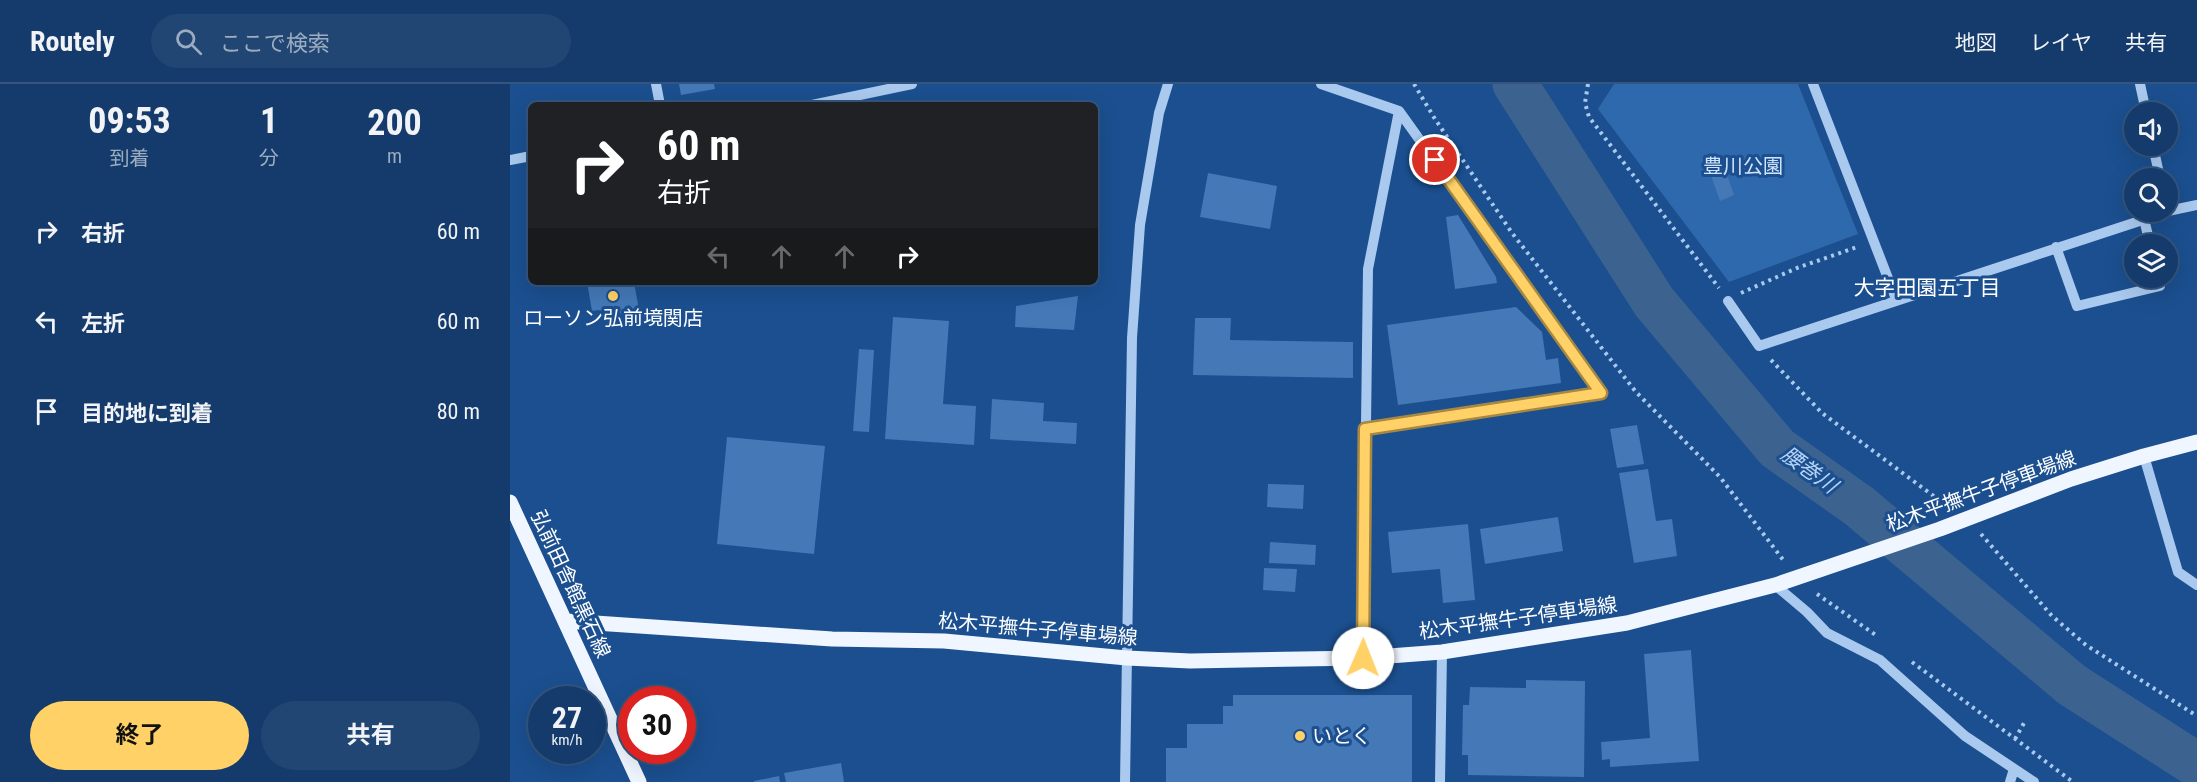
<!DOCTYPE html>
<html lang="ja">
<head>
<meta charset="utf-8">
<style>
  body { margin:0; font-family:"Roboto Condensed","Noto Sans JP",sans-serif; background:#214673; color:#f1f3f6; height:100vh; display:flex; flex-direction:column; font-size:22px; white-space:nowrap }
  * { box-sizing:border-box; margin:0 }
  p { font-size:20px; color:#9dadc1 }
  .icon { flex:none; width:33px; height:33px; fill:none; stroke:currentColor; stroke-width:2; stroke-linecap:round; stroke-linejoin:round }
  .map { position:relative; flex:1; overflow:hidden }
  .drawer { display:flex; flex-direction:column; background:#143b6b; width:510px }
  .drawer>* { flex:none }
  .top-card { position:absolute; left:18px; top:18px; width:570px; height:183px; border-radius:9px; box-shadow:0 6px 24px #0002,0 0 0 2px #33557e; background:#202124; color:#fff; overflow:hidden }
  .tools { position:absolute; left:1614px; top:18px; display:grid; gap:12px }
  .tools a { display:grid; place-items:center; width:54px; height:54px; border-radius:50%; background:#143b6b; box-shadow:0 6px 24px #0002,0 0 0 2px #33557e; font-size:30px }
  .speed { position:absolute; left:18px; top:602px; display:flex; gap:12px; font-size:30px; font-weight:700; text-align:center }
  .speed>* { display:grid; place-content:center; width:78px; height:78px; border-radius:50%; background:#143b6b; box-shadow:0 6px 24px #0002,0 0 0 2px #33557e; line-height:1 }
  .speed small { font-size:15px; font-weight:400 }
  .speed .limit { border:9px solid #d22; background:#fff; color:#111 }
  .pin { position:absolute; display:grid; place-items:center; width:51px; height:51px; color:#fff; margin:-26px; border:3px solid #fff; border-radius:50%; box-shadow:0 2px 6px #0007 }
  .me { position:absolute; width:66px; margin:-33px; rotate:1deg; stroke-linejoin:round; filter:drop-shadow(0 0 4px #0008) }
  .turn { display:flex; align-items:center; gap:21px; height:126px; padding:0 30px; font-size:27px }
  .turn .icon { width:78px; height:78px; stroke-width:2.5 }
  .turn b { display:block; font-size:42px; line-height:51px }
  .lanes { display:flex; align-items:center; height:57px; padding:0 30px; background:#0003; justify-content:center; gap:30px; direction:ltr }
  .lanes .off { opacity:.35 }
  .eta { display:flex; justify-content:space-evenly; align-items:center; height:102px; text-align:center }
  .eta b { font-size:36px; font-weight:700; line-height:42px }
  .primary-button { display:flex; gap:12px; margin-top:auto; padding:12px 30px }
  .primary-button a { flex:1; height:69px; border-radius:36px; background:#ffd166; color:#111; font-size:24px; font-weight:700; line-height:69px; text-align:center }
  .primary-button a+a { background:#214673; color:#f1f3f6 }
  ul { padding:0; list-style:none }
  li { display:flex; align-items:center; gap:18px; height:90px; padding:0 30px }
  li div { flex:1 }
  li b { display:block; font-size:22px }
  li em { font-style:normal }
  header { display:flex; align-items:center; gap:36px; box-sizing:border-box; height:84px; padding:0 30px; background:#143b6b; border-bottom:2px solid #33557e }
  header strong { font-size:28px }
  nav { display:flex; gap:33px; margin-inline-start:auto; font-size:21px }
  .search { width:420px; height:54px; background:#214673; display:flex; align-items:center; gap:15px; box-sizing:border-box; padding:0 21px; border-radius:33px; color:#9dadc1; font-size:22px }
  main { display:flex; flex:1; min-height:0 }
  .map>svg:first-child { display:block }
</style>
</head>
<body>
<header>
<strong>Routely</strong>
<div class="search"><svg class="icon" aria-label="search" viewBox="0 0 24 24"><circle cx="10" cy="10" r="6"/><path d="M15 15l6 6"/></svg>ここで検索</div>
<nav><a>地図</a><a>レイヤ</a><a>共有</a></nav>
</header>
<main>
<section class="drawer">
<div class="eta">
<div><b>09:53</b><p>到着</p></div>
<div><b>1</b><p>分</p></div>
<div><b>200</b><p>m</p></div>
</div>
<ul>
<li><svg class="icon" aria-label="right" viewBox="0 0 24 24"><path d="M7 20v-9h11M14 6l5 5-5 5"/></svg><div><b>右折</b></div><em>60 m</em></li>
<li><svg class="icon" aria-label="left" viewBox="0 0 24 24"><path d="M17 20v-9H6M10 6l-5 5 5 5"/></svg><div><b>左折</b></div><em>60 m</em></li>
<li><svg class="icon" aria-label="arrive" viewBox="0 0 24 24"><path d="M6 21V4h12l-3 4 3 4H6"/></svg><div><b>目的地に到着</b></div><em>80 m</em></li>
</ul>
<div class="primary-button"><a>終了</a><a>共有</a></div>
</section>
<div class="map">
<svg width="1687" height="698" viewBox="0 0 1687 698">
  <rect width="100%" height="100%" fill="#1b4f8f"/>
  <path fill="#2e69ad" d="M1104,0H1288L1348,150L1219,198L1088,25Z"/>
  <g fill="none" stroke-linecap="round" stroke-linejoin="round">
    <path stroke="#3c6290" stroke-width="45" d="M1005,0L1144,218L1267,364L1349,422L1562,601L1687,681"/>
  </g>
  <path fill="#4478b7" d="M169,0H204L205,5L171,11Z
    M1214,81L1224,111L1210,117L1199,86Z
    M698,89L767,102L760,145L690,133Z
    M948,131L986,193L987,199L945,205L936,133Z
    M77,198H124L129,226L91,233L89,226L82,227Z
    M568,212L564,246L505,243L506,222Z
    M1006,223L1032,248L1036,276L1048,274L1051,299L888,321L877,241Z
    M383,233L439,237L433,320L466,322L464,361L375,355Z
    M685,234H721L720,256L843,258V294L683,291Z
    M349,265L364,266L359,348L343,347Z
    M482,315L534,319L533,337L567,339L566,360L480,355Z
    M1127,341L1134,380L1107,384L1100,345Z
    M217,353L315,362L304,470L207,460Z
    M1138,385L1146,437L1162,435L1167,472L1124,479L1109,389Z
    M758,400L794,401L793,425L757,423Z
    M1048,433L1053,467L975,480L970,445Z
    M958,440L965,516L933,519L930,485L882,489L878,448Z
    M760,458L806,461L805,481L759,479Z
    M754,484L787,485L785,508L753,506Z
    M1181,566L1189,677L1100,683V675L1092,676L1091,658L1140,654L1134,570Z
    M1016,596L1075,597L1074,693L958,691V671H952L953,621H959L960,603L1016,604Z
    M723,611H902V698H656V664H677V640H713V622H723Z
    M331,679L334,698H276L274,689Z
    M269,692L270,698H244V697Z"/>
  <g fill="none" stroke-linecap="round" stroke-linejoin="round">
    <path stroke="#a9c9ee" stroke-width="4" stroke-dasharray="3 4.5" stroke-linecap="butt" d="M904,0L925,35L1002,149L1126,308L1210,393L1274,477
      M1078,0L1075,19L1079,33L1209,204
      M1231,209L1287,184L1347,163
      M1261,276L1312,329L1437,422
      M1471,450L1542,532L1576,561L1687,632
      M1307,510L1367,552
      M1402,578L1563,698
      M1505,655L1514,639"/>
    <path stroke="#a9c9ee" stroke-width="10" d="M146,0L150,21
      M811,0L889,27L1091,309L855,345
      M1303,0L1386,215
      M1630,0L1636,28
      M302,21L402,0
      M1643,62L1650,94
      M0,76L21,72
      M1658,127L1687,121
      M1634,135L1640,160
      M1546,163L1567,222L1650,202L1648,194
      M1218,217L1249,262L1657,128
      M1634,372L1668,488L1687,501
      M1265,501L1297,528L1317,549L1370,576L1455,652L1524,698
      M853,574L858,185L889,27
      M615,698L622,254L630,141L649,29L658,0
      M930,698L932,568
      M1500,698L1504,685"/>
    <path stroke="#f0f6ff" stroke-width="15" d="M0,418L129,698
      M56,537L322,555L434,557L617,574L680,577L853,574L932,568L1117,539L1265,501L1430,445L1561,395L1634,372L1687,358"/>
  </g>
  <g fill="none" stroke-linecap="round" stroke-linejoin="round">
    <defs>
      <path id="route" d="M853,574L855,345L1091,309L925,76"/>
    </defs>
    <use href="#route" stroke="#a68842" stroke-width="15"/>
    <use href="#route" stroke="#ffd166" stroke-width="10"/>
  </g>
  <g fill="#ffd166" stroke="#1b4f8f" stroke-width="2">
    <circle cx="103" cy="212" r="6"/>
    <circle cx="790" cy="652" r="6"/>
  </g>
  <g text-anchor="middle" stroke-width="6" stroke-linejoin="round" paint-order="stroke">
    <g font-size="20" fill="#cfe3fa" stroke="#1b4f8f">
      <text x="1233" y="89">豊川公園</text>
    </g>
    <g font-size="20" fill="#fff" stroke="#1b4f8f">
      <text x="103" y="241">ローソン弘前境関店</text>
      <text x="802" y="659" text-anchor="start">いとく</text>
    </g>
    <g font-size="20" fill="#fff" stroke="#1b4f8f">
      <text transform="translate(1471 407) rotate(-20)" y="7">松木平撫牛子停車場線</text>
      <text transform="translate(61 500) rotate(65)" y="7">弘前田舎館黒石線</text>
      <text transform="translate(1008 534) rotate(-8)" y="7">松木平撫牛子停車場線</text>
      <text transform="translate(528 545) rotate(5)" y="7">松木平撫牛子停車場線</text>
    </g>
    <g font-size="21" fill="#fff" stroke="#1b4f8f">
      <text x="1417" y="211">大字田園五丁目</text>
    </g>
    <g font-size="21" font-style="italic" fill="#b5d3f5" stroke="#1b4f8f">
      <text transform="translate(1299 386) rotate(36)" y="7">腰巻川</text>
    </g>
  </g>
</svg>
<div class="tools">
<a><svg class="icon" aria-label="sound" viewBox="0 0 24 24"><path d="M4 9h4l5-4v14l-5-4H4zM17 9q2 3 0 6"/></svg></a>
<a><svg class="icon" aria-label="search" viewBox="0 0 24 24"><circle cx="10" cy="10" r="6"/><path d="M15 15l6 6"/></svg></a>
<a><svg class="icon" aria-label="layers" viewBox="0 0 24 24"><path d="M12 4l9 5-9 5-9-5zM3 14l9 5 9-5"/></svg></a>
</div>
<div class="speed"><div>27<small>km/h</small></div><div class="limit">30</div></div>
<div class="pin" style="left:925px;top:76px;background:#d93025"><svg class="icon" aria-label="arrive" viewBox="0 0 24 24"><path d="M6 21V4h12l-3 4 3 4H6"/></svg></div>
<svg class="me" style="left:853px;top:574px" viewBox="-20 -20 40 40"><circle r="19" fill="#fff"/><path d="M0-13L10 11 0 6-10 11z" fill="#ffd166"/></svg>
<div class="top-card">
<div class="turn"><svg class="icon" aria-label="right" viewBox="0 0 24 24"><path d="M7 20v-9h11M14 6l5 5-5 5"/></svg><div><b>60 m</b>右折</div></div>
<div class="lanes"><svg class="icon off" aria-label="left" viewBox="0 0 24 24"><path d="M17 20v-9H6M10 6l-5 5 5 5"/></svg><svg class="icon off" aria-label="ahead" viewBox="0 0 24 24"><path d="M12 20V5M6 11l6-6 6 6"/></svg><svg class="icon off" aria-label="ahead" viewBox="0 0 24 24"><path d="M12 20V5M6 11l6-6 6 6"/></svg><svg class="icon" aria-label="right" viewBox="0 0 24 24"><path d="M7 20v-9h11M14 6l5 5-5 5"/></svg></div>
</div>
</div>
</main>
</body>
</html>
